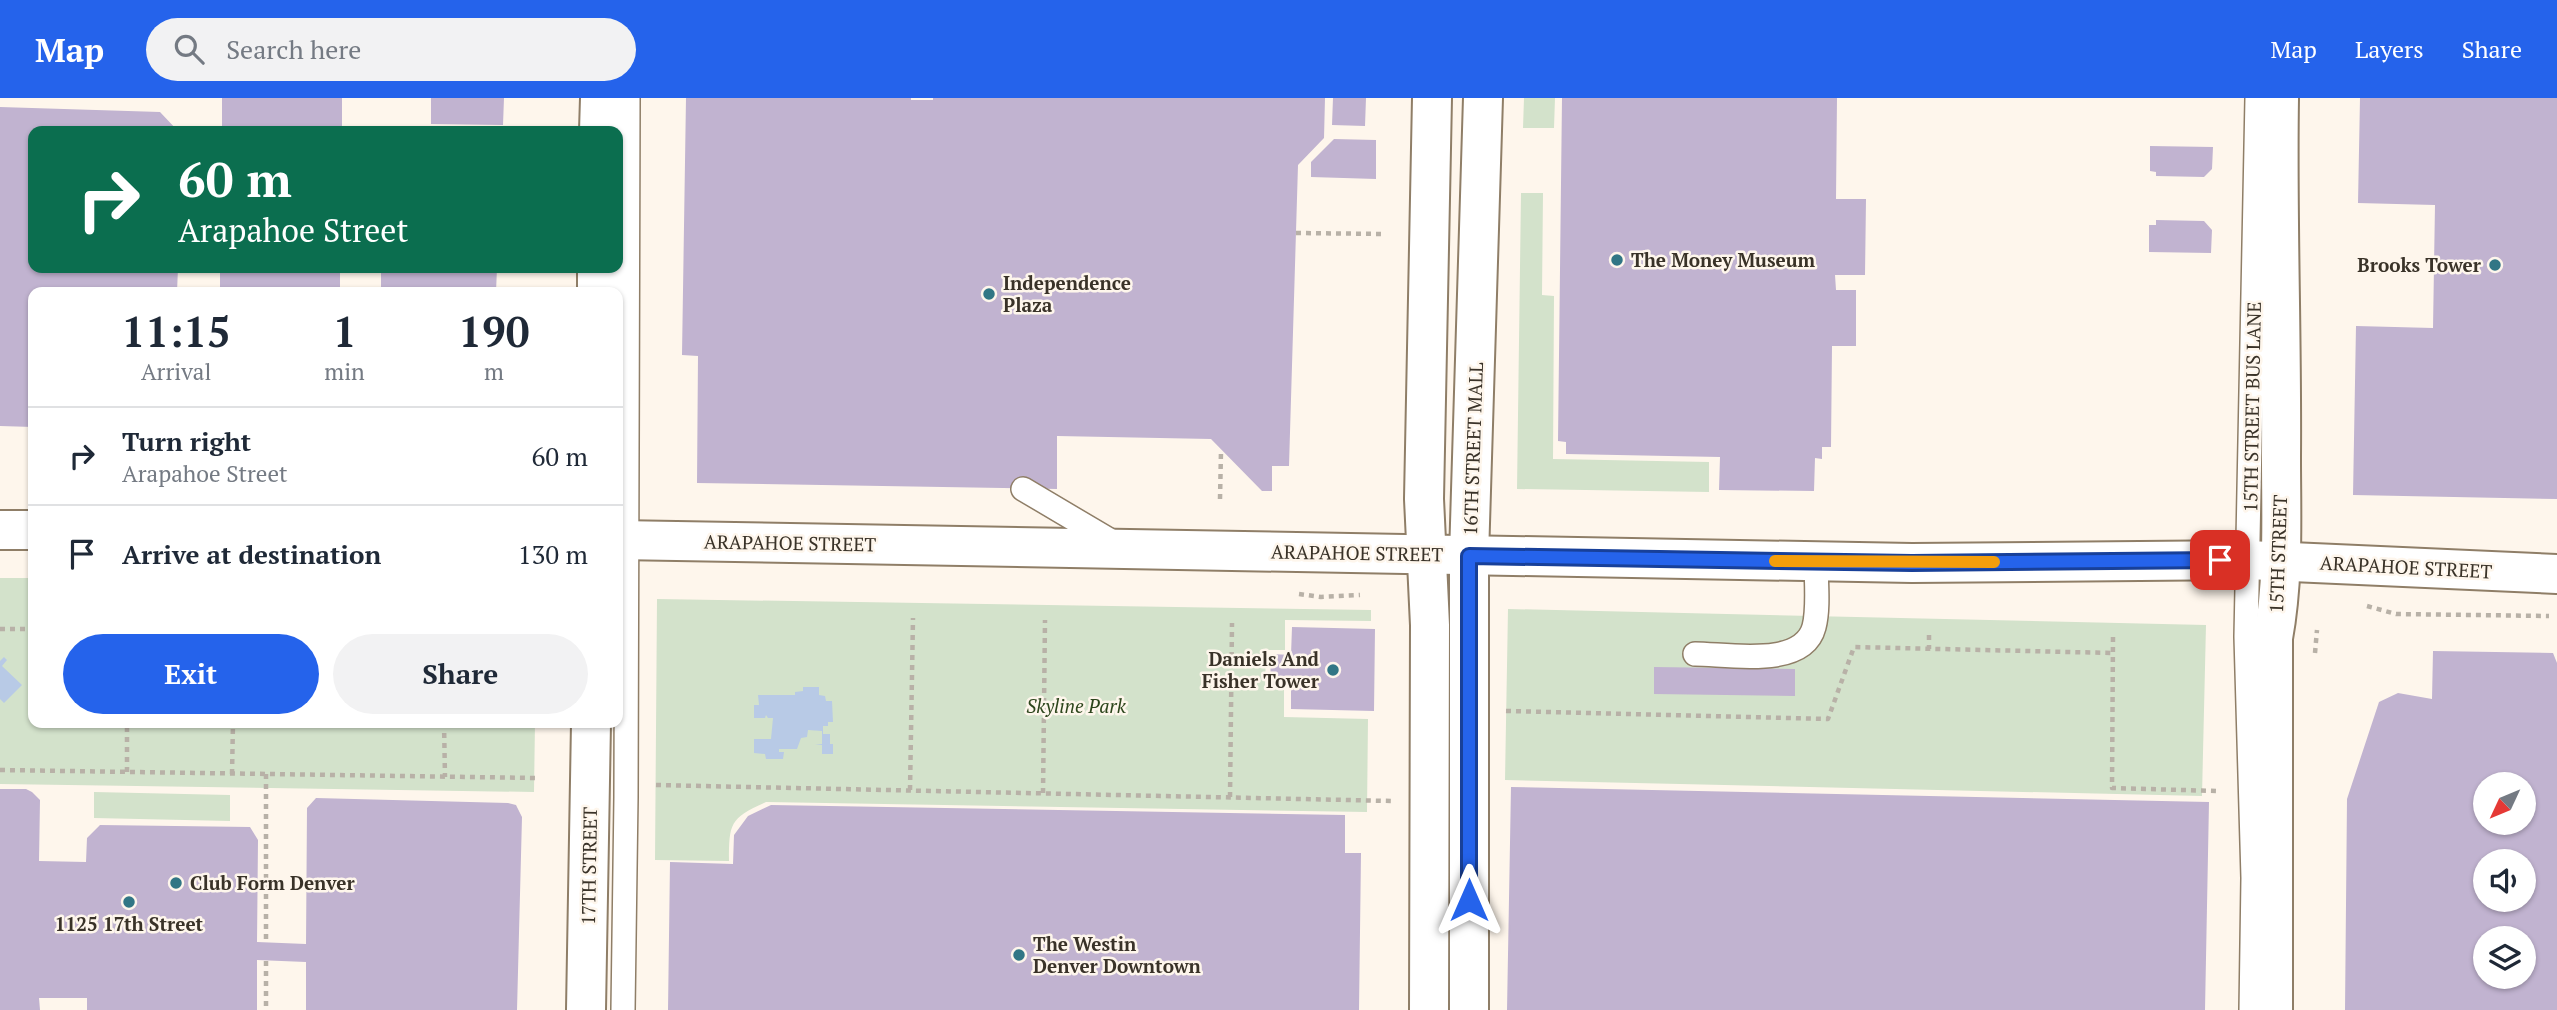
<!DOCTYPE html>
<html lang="en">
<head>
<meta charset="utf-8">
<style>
  body { margin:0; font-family:"PT Serif",serif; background:#f2f2f3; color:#1f2937; height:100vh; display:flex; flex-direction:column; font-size:26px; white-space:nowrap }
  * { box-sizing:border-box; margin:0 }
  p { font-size:23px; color:#747a83 }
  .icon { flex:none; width:38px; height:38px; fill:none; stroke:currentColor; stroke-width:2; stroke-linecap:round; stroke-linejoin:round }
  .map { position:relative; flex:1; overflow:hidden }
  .details { position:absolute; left:28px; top:189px; width:595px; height:441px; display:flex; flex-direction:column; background:#fff; border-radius:14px; box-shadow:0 2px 5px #0004 }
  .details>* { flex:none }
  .hud { position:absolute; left:28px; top:28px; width:595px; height:147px; border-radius:14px; box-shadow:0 2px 5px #0004; background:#0b6e4f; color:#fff; overflow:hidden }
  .needle { width:46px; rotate:226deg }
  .buttons { position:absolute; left:2473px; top:674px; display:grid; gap:14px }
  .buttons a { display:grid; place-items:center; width:63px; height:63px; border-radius:50%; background:#fff; box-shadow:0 2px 5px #0004; font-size:35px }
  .pin { position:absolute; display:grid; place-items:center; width:60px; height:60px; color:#fff; margin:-30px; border-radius:14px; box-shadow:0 4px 10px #0006 }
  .me { position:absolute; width:77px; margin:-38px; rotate:0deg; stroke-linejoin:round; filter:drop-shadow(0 0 5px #0008) }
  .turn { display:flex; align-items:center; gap:24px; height:147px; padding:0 35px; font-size:32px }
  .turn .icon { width:91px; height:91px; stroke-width:2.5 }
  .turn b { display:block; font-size:49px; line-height:60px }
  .eta { display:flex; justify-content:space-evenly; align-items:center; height:119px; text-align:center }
  .eta b { font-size:42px; font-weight:800; line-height:49px }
  .primary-button { display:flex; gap:14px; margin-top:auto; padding:14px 35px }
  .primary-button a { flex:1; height:80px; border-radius:42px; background:#2563eb; color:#fff; font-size:28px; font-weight:800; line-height:80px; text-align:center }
  .primary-button a+a { background:#f2f2f3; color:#1f2937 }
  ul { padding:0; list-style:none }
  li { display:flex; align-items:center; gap:21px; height:98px; padding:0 35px; border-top:2px solid #e0e1e3 }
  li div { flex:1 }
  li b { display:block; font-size:26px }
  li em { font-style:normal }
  header { display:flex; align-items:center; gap:42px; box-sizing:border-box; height:98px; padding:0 35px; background:#2563eb; color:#fff }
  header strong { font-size:33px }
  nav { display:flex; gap:38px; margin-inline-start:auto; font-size:24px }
  .search { width:490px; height:63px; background:#f2f2f3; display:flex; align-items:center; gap:18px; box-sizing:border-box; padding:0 24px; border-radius:38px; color:#747a83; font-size:26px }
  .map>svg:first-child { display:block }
</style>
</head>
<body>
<header>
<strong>Map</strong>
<div class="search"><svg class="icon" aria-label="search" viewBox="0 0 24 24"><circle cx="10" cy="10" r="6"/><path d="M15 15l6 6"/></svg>Search here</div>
<nav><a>Map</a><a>Layers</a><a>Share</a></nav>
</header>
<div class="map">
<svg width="2557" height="912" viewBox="0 0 2557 912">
  <rect width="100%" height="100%" fill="#fef6ec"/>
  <path fill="#d3e2cb" d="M1524,0H1555L1554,30H1523Z
    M1521,95H1543L1542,197L1554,198L1553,361L1709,364V394L1517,391Z
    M0,480H33V625H535L534,694L0,686Z
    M657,501L1371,512V523L1285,522V552H1266L1265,591L1284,592V619L1368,621L1367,714L766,704C730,720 729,725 729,763L655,762Z
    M1508,511L2206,527L2202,698L1505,682Z
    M94,694L230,697V723L94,720Z"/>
  <path fill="#b8cae6" d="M4,559L7,562L2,568L22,587L4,605L0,601V563Z
    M803,589H819V597L825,598L826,603H832L833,624H828V628H823V636H830V646H833V656H822V647L815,646H822V633L808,632L807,639L801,640L797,651H779V654H784L783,661H766L765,656L754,655V641H771L773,620H768L766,617L765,620H754V607H759L758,597H795V594L803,593Z"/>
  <path fill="#c1b3d0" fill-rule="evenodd" d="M222,0H342V33H222Z
    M431,0H504L503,27L431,26Z
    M686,0H911V2H933V0H1325L1324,40L1298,67L1289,368H1272V393H1262L1211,341L1057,338V391L697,385L698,258L682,257Z
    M1333,0H1366L1365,28L1332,27Z
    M1562,0H1837L1836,101H1866L1865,177H1835L1836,192H1856V248H1832L1831,349H1822V361L1815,360L1814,393L1719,392L1720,359L1566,356V344L1558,343Z
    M2360,0H2557V401L2353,397L2356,228L2433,230L2435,107L2358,105Z
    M0,9L160,14L178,33H33V170H178L177,194H33V329L0,328Z
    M1334,41L1376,42V81L1311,79V64Z
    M2150,48L2213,49L2212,71L2204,79L2156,78V74L2150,73Z
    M2156,122L2204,123L2212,132L2211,155L2149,154V127H2156Z
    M220,170H340V194H220Z
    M381,170H497L496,194H381Z
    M1292,529L1375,531L1374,613L1291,611V587H1270L1271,556L1291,557Z
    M2433,553L2553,555L2557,565V912H2345L2347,701L2379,604L2398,595L2432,601ZM2485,686H2524V724H2485ZM2485,763H2524V802H2485ZM2485,840H2524V878H2485Z
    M1654,569L1795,571V598L1654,596Z
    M1511,689L2209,704L2205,912H1507Z
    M0,691H26L32,694L40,702L39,763L86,764L87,740L100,727L250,729L258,742L257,844L306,846L307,710L316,700L508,705L516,707L522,719L517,912H306V864L257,862V912H87V900H39L40,912H0Z
    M771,707L1345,717V755H1361L1359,912H668L670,764L733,766L734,737L748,718Z"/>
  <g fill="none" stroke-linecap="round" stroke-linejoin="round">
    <defs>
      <path id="service" d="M1023,391L1116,446
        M1695,556C1727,556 1803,571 1814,529C1819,510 1816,484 1816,463
        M623,912L626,699L628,0
        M2251,912L2253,780L2246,539L2257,0"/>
      <path id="minor" d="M1429,912L1430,527L1424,401L1432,0
        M1469,912V458L1483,0"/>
      <path id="tertiary" d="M0,432H33
        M618,442L1912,465L2247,462L2557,476"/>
      <path id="secondary" d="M599,33L600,0
        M597,194V170
        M586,912L591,625
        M2273,912V540C2284,480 2281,419 2281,359C2282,239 2277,120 2279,0"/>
    </defs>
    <use href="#service" stroke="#8f7e67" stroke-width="26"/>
    <use href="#minor" stroke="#8f7e67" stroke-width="42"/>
    <use href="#tertiary" stroke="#8f7e67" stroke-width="42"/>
    <use href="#secondary" stroke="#8f7e67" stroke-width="42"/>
    <path stroke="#b8b1a7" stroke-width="4.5" stroke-dasharray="5 5" stroke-linecap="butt" d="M1296,135L1386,136
      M1220,401L1221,353
      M1299,496L1321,499L1360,497
      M2367,508L2396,516L2549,518
      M0,531H33
      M1929,537V551
      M2113,539L2112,690L2217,693
      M2315,555L2317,532
      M1506,613L1828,621L1854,549L2113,555
      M444,625L445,679
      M0,672L537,680
      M127,674V625
      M232,676L233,625
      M266,676V844
      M656,687L1393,703
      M910,692L913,520
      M1043,695L1045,522
      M1230,699L1232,525
      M266,863V912"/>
    <use href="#service" stroke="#fff" stroke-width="23"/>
    <use href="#minor" stroke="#fff" stroke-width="38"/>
    <use href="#tertiary" stroke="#fff" stroke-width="38"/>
    <use href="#secondary" stroke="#fff" stroke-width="38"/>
  </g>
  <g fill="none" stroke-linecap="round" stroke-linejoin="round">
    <defs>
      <path id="route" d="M1469,802V458L1912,465L2220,462"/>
    </defs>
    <use href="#route" stroke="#184099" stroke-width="18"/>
    <use href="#route" stroke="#2563eb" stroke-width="12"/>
    <path stroke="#f59e0b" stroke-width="12" d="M1775,463L1994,464"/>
  </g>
  <g fill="#317685" stroke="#fef6ec" stroke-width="2.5">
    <circle cx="1617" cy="162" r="7"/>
    <circle cx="2495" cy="167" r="7"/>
    <circle cx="989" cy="196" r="7"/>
    <circle cx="1333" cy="572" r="7"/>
    <circle cx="176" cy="785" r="7"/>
    <circle cx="129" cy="804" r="7"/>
    <circle cx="1019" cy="857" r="7"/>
  </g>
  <g text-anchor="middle" stroke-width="5" stroke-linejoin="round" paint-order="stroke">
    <g font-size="19" font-weight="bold" fill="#393228" stroke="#fef6ec" text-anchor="start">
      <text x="1631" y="169">The Money Museum</text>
      <text x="2481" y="174" text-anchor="end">Brooks Tower</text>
      <text x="1003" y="192">Independence<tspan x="1003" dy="22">Plaza</tspan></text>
      <text x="1319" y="568" text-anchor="end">Daniels And<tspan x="1319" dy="22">Fisher Tower</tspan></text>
      <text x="190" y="792">Club Form Denver</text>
      <text x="129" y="833" text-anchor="middle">1125 17th Street</text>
      <text x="1033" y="853">The Westin<tspan x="1033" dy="22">Denver Downtown</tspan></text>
    </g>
    <g font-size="19" fill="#393228" stroke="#fef6ec">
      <text transform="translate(2252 309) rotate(-89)" y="7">15TH STREET BUS LANE</text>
      <text transform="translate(1473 351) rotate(-88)" y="7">16TH STREET MALL</text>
      <text transform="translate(790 445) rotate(1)" y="7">ARAPAHOE STREET</text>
      <text transform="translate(1357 455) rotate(1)" y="7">ARAPAHOE STREET</text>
      <text transform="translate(2278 456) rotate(-88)" y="7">15TH STREET</text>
      <text transform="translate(2406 469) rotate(3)" y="7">ARAPAHOE STREET</text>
      <text transform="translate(589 768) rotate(-89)" y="7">17TH STREET</text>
    </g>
    <g font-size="19" font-style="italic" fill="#2d461c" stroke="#fef6ec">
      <text x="1076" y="615">Skyline Park</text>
    </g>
  </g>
</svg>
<div class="buttons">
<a><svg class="needle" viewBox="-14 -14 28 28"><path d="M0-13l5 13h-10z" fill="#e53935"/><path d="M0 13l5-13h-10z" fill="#747a83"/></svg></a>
<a><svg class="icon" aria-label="sound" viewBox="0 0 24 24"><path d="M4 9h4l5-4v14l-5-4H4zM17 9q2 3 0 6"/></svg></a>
<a><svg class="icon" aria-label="layers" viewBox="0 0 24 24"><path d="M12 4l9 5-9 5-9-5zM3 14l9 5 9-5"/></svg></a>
</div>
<div class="pin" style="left:2220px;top:462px;background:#d93025"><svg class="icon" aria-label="arrive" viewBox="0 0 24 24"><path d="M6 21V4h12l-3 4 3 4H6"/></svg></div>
<svg class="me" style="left:1469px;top:802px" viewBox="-20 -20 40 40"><path d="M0-17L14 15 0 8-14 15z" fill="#2563eb" stroke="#fff" stroke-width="4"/></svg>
<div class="hud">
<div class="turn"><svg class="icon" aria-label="right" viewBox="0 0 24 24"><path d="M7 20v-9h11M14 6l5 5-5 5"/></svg><div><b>60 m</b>Arapahoe Street</div></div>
</div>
<section class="details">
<div class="eta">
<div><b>11:15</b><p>Arrival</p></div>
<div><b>1</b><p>min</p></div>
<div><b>190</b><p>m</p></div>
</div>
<ul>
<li><svg class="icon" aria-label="right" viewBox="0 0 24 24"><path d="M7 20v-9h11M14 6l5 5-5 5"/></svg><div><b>Turn right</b><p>Arapahoe Street</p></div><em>60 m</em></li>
<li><svg class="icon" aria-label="arrive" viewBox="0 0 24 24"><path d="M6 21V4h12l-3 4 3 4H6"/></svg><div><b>Arrive at destination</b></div><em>130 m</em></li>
</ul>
<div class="primary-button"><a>Exit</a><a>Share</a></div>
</section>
</div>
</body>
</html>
